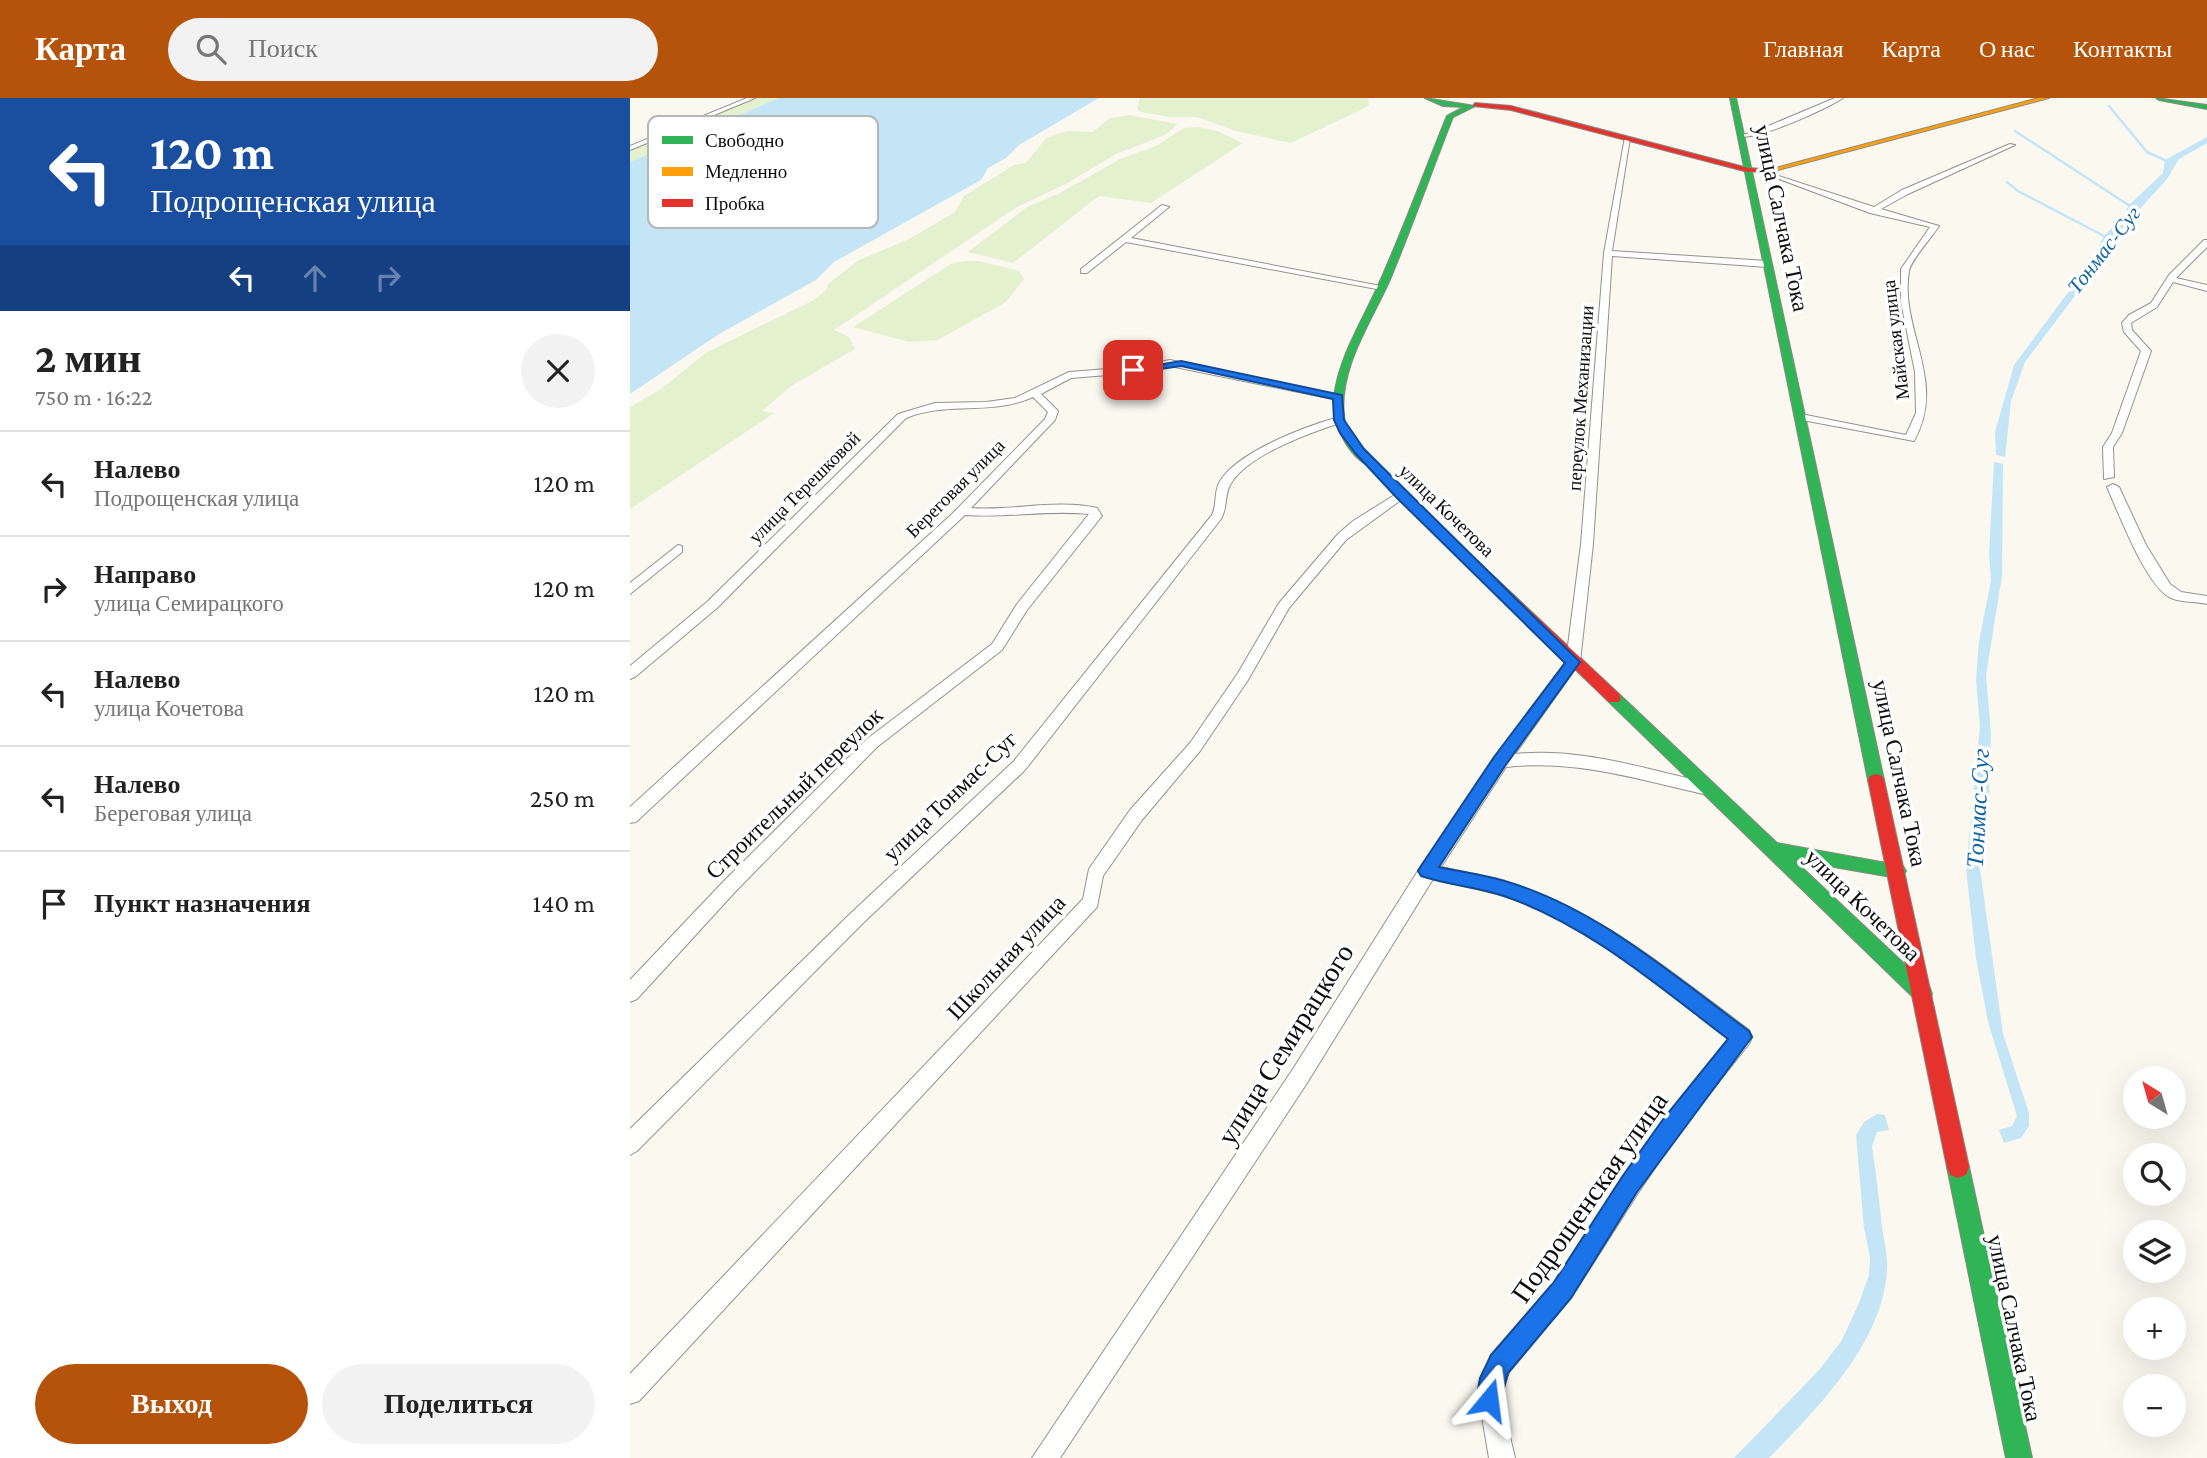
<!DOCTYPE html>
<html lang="ru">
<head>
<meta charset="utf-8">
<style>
  body { margin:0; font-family:"Crimson Pro",serif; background:#f2f2f2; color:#222; height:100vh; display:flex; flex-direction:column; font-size:26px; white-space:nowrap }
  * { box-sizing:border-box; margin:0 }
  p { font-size:23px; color:#767676 }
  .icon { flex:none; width:38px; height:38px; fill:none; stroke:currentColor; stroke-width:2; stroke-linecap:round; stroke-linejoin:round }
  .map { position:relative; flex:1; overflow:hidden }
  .side { display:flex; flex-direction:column; background:#fff; width:630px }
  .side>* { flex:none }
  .top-card { background:#1a4fa0; color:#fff; overflow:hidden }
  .needle { width:46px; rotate:323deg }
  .tools { position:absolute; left:1493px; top:968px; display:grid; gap:14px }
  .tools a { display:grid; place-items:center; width:63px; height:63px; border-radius:50%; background:#fff; box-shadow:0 7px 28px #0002; font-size:35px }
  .pin { position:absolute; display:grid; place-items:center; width:60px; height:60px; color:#fff; margin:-30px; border-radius:14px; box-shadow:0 4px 10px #0006 }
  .me { position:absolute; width:77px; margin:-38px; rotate:16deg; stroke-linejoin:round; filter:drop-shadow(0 0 5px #0008) }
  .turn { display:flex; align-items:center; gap:24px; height:147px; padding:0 35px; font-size:32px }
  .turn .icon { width:91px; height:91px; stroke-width:2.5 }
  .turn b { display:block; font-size:49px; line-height:60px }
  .lanes { display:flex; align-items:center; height:66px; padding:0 35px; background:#0003; justify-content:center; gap:35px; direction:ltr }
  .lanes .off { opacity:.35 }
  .round { display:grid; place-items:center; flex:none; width:74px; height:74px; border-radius:37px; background:#f2f2f2 }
  .headline { display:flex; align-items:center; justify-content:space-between; height:119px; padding:0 35px }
  h1 { font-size:42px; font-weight:700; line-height:52px }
  .button { display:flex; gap:14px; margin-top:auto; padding:14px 35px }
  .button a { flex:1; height:80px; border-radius:42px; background:#b45309; color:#fff; font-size:28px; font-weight:700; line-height:80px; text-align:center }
  .button a+a { background:#f2f2f2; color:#222 }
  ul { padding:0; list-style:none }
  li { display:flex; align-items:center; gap:21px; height:105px; padding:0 35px; border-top:2px solid #e0e0e0 }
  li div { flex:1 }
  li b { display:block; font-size:26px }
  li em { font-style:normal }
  header { display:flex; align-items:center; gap:42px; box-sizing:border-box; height:98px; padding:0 35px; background:#b45309; color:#fff }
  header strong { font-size:33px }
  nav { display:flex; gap:38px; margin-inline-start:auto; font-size:24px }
  .search { width:490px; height:63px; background:#f2f2f2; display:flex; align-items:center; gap:18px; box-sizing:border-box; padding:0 24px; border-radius:38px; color:#767676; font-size:26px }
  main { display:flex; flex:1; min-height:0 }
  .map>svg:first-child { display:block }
</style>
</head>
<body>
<header>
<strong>Карта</strong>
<div class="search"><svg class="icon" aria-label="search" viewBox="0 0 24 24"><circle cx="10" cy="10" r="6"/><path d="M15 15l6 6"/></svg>Поиск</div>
<nav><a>Главная</a><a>Карта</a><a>О нас</a><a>Контакты</a></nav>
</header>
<main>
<section class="side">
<div class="top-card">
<div class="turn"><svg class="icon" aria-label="left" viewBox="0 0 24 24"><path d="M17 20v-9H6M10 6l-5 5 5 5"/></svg><div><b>120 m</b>Подрощенская улица</div></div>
<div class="lanes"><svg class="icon" aria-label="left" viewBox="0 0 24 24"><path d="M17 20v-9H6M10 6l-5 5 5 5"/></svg><svg class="icon off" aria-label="ahead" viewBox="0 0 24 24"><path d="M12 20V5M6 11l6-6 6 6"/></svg><svg class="icon off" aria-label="right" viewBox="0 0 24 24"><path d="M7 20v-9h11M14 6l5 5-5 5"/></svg></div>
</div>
<div class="headline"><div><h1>2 мин</h1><p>750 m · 16:22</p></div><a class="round"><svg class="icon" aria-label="close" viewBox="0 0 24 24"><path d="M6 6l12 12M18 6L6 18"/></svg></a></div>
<ul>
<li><svg class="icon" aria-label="left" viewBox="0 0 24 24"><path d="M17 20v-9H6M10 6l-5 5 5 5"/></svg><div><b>Налево</b><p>Подрощенская улица</p></div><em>120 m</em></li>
<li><svg class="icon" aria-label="right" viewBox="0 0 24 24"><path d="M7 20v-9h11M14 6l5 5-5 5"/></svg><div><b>Направо</b><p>улица Семирацкого</p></div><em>120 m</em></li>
<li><svg class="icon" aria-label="left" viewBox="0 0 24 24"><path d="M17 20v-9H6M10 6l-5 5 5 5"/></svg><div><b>Налево</b><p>улица Кочетова</p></div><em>120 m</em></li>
<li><svg class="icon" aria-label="left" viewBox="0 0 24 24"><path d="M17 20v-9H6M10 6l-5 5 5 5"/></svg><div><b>Налево</b><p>Береговая улица</p></div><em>250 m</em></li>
<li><svg class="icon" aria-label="arrive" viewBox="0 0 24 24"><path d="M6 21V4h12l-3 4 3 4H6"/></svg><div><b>Пункт назначения</b></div><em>140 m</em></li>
</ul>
<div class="button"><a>Выход</a><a>Поделиться</a></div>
</section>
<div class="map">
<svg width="1577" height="1360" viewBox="0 0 1577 1360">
  <rect width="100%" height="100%" fill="#fbf8f0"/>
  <path fill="#e4f1cf" d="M126,0H149L0,64V52Z
    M510,0H738L739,8L661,45L606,33L567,19H539L511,14L507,10Z
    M499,17L548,26L535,37L486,56L436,86L387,109L204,232L219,239L225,251L161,288L132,313L144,315L0,411V309L31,291L77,254L184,202L196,192L198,186L229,162L277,142L325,114L334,98L384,67L396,65L416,40L437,33L463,34L480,20Z
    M569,29L587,33L613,45L521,105L469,98L383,165L338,154L397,109L430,95L490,61L526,48L554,30Z
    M334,163H349L389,173L394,181L376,204L308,242L279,244L223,229L321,166Z"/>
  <path fill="#c4e5f6" d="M149,0H469L389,47L376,60L358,70L351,82L204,164L186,182L89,236L0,296V64Z
    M1577,39V45L1549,61L1537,81L1478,146L1469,166L1395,264L1381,303L1375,359L1366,357L1365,334L1384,267L1457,169L1474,138L1493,119L1499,107L1533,75L1535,62Z
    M1364,364L1373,366L1372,478L1356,577L1361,636L1359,701L1349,764L1373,936L1399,1015V1028L1391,1040L1374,1045L1369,1032L1382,1028L1387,1018L1358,924L1346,860L1336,771L1350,628L1346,582L1349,543L1361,483L1359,456Z
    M1247,1016L1255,1017L1259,1032L1247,1034L1242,1048C1246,1075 1249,1102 1252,1129C1254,1143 1258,1158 1257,1172C1253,1245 1187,1311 1139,1360H1104L1190,1271L1212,1242L1229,1205L1239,1177L1240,1159L1234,1130L1226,1037L1234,1024Z"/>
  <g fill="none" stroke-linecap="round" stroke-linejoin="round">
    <path stroke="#c4e5f6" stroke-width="2.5" d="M1479,8L1517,54L1539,64
      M1385,33L1503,110
      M1377,84L1388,93L1478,140"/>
    <defs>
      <path id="street" d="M117,0H125L0,52V48Z
        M1205,0H1213C1196,11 1125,44 1108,38L1124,34Z
        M995,39L1000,40L982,153L1138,163L1142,166L1138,169L982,158L963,446L950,564L885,656C950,649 1015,671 1078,685L1084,687L1086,691L1084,695L1078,697C1010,682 946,661 876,669L811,769C846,776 880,784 914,798C989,829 1054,884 1119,932L1122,939L1119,946L1049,1034L1008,1095L941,1200L879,1274L874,1290V1313L885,1360H859L849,1301L853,1278L861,1257L925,1184L1035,1020L1099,941C1036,893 975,840 902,808C870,795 837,789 803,781L677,985L430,1360H402L663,971L791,768L865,660L936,563L951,446L974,155Z
        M1380,46L1385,47L1278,96L1251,111L1309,128C1302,139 1281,162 1279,173C1269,232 1318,282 1284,343L1167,321L1166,319L1171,316L1276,337L1286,315L1285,274L1271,204V171L1300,129L1240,115L1133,75V73L1244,109L1272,92Z
        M532,107L539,109L501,140L756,189L752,192L496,144L457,175H451V171Z
        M1574,142H1577V149L1546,180L1577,187V193L1543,184L1527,209L1501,225L1502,232L1521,253L1492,335L1483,349L1484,379L1474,381L1473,349L1482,335L1511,253L1494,234L1492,225L1499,217L1521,205L1539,177Z
        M540,262L713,299L708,302L540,268L503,275L441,280L411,296L428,313L425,322L341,410C383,413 426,401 467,410L472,418L397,512L372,552L247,649L104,795L7,901L0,904V882L92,785L237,641L362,546L387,506L459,416C417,412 376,420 335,417L6,724L0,725V709L322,416L415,321L418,314L403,299C362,318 317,303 276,320L87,510L5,579L0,581V568L77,504L268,316L305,305L356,304L385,300L439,274L503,269Z
        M709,319L714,322L713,324C682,334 620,356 602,384C594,394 598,409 591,421L395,672L233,825L7,1053L0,1057V1031L221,815L383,664L582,417C587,407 584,395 589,385C606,354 676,328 709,319Z
        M1483,386L1489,389L1516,447L1540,486L1551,494L1577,498V506C1565,503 1550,505 1539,499C1515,485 1489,416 1477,389Z
        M771,393L775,395V399L716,442L659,510L618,582L570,653L512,722L473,778L467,809L9,1303L0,1306V1276L453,801L459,771L500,712L560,645L608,575L649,505L708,436L723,423Z
        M48,447L52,448V454L0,496V485Z"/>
      <path id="fast" d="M795,0L845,8L823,19C802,72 783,126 761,179C743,222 708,269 714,319C717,339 736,351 748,366L742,369C718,360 701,324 704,299C709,257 735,219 751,181C775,127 795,72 817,18L834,9L813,8Z
        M1100,0H1106L1254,682L1252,686H1240L1238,682Z
        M1526,0L1577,7V11L1529,2Z
        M984,595L989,596L1147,745L1273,768L1276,773L1273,778L1267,780L1164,762L1300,890L1302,896L1300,902L1293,905L1286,902L979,604L977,600Z
        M1328,1058L1336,1061L1339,1069L1402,1360H1376L1317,1069L1320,1061Z"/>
      <path id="slow" d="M1409,0H1419L1144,73L1138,72Z"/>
      <path id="jam" d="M845,5L881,8L1118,70L1146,72L1118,74L881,12L843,8Z
        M742,363L746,364L775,395L989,596L991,600L989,604H979L767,399L736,366Z
        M1246,676L1252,678L1254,682L1339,1069L1336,1077L1328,1080L1320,1077L1317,1069L1238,682L1240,678Z"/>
    </defs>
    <use href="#street" stroke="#94928f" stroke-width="2"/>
    <use href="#fast" stroke="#8a8985" stroke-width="2"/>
    <use href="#slow" stroke="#8a8985" stroke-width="2"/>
    <use href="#jam" stroke="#8a8985" stroke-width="2"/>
    <use href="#street" fill="#fefefd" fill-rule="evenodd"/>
    <use href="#fast" fill="#30b455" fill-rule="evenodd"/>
    <use href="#slow" fill="#ff9f0a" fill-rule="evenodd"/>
    <use href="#jam" fill="#e5322d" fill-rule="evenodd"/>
  </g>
  <path fill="#1a73e8" stroke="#114b97" stroke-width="2" d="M551,263L712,297L714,322L734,351L950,564L875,668L809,769C832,774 856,777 878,784C968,811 1044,878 1119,933L1122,939L1007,1094L941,1200L878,1275L868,1311L859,1315L850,1311L846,1302L850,1280L861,1257L924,1184L992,1079L1034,1020L1098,941C1028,888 958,827 874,798C847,789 818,787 791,778L788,773L791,768L864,659L935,565L767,400L726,356L710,335L704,322L703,301L551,268L503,275L498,272Z"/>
  <g text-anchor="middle" stroke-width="7" stroke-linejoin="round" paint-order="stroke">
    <g font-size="19" fill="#0c0c0c" stroke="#fff">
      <text transform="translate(1265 242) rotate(-97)" y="7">Майская улица</text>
      <text transform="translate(950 300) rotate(-86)" y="7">переулок Механизации</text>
      <text transform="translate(174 389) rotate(-45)" y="7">улица Терешковой</text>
      <text transform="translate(325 390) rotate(-45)" y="7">Береговая улица</text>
      <text transform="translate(817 412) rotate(44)" y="7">улица Кочетова</text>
    </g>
    <g font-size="21" font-style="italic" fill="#1064a4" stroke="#fff">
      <text transform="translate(1474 152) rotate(-52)" y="7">Тонмас-Суг</text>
    </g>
    <g font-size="23" fill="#0c0c0c" stroke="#fff">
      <text transform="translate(1152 120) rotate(78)" y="8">улица Салчака Тока</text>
      <text transform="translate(1270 675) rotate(78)" y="8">улица Салчака Тока</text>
      <text transform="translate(164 695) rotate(-44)" y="8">Строительный переулок</text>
      <text transform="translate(320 698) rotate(-44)" y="8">улица Тонмас-Суг</text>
      <text transform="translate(1233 807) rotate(44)" y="8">улица Кочетова</text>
      <text transform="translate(376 859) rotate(-47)" y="8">Школьная улица</text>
      <text transform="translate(1385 1230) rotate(78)" y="8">улица Салчака Тока</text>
    </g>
    <g font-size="24" font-style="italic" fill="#1064a4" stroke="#fff">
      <text transform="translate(1348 710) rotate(-87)" y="8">Тонмас-Суг</text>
    </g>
    <g font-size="28" fill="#0c0c0c" stroke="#fff">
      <text transform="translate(655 946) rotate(-58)" y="10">улица Семирацкого</text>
      <text transform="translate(959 1099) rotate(-55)" y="10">Подрощенская улица</text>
    </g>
  </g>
  <rect x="18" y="18" width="230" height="112" rx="10" fill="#fff" stroke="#b6b6b6" stroke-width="2"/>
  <rect x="32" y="38" width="31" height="8" fill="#30b455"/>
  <rect x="32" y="69" width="31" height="9" fill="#ff9f0a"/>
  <rect x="32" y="101" width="31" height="8" fill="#e5322d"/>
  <g font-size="19" fill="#0c0c0c">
    <text x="75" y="49">Свободно</text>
    <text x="75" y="80">Медленно</text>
    <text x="75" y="112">Пробка</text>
  </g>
</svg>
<div class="tools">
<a><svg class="needle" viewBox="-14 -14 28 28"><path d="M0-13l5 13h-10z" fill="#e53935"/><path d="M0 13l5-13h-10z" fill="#767676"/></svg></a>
<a><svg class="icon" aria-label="search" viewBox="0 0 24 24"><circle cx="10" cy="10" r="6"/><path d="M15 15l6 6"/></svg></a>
<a><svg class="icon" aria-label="layers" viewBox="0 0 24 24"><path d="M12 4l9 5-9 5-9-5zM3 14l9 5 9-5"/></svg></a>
<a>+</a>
<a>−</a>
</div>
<div class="pin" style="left:503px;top:272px;background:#d93025"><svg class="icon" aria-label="arrive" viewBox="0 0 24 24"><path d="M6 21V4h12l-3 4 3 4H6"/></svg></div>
<svg class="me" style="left:859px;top:1302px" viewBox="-20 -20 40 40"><path d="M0-17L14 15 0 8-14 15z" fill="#1a73e8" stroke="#fff" stroke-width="4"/></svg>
</div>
</main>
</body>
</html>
